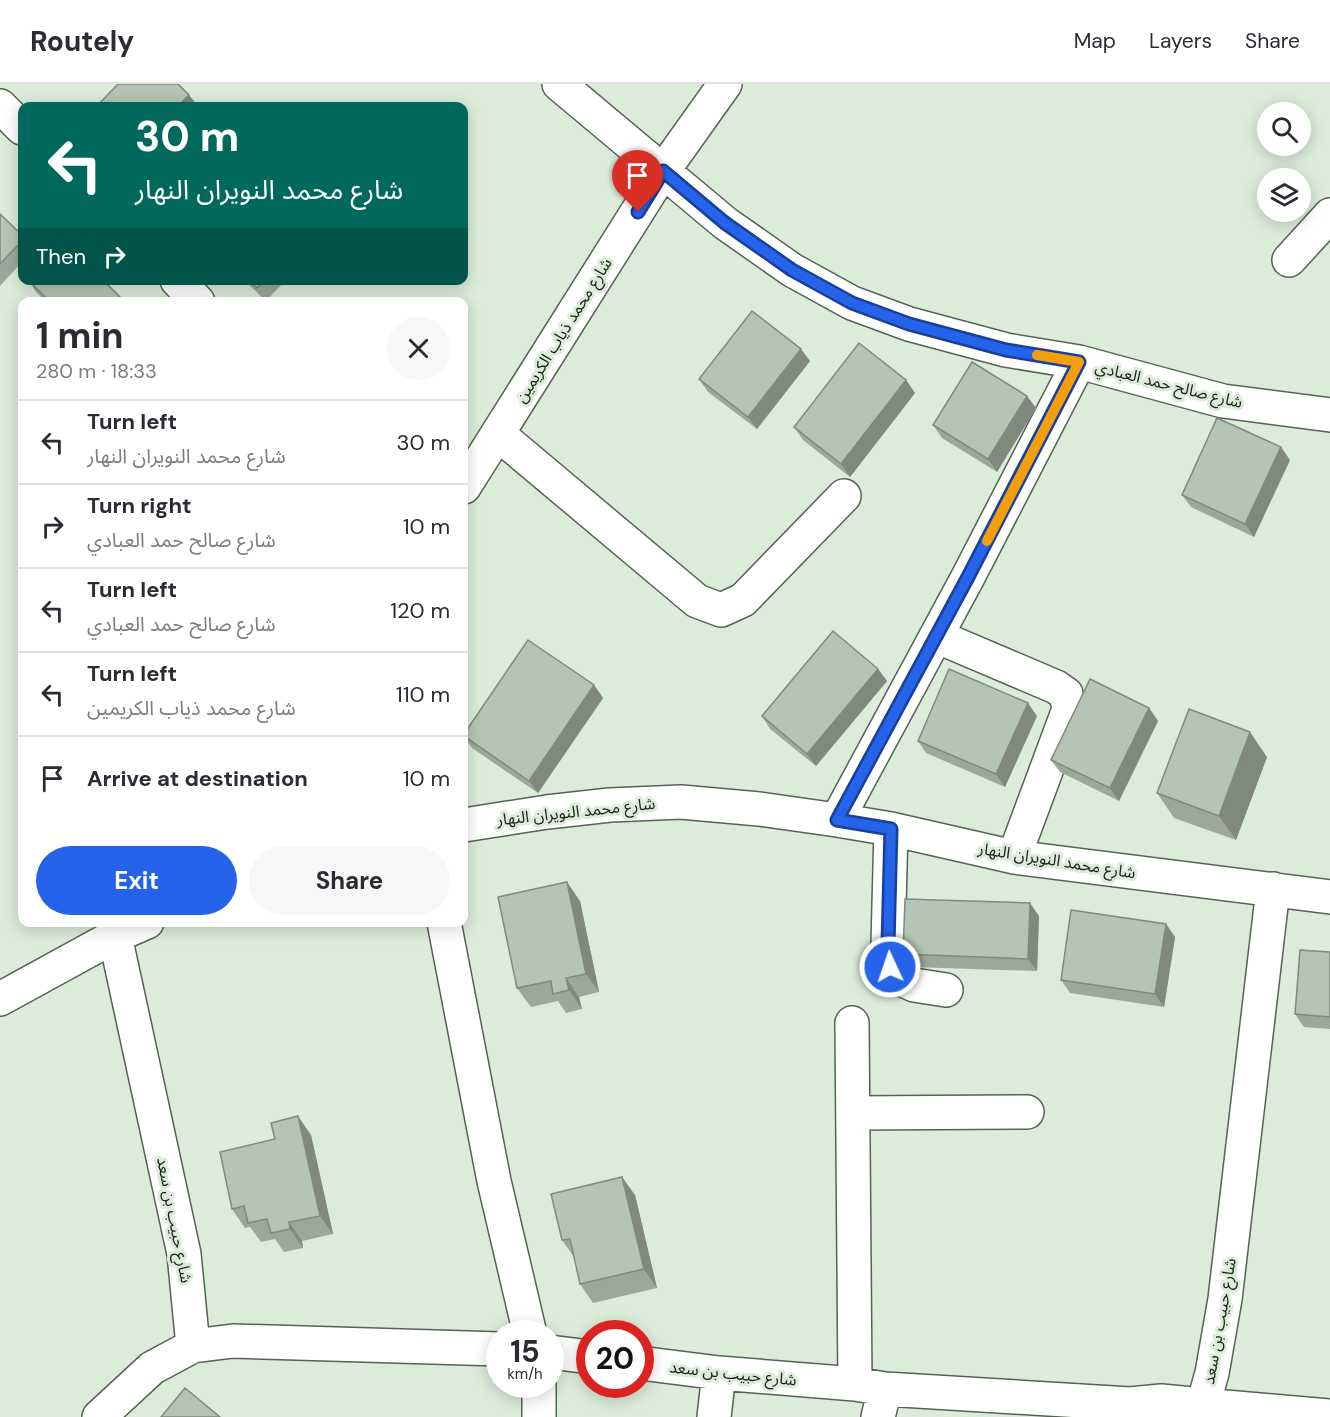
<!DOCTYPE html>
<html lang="en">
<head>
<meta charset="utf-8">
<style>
  body { margin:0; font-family:"DM Sans","Noto Sans Arabic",sans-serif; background:#f7f7f7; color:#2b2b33; height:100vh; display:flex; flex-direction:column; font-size:22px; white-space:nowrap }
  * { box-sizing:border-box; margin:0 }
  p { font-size:20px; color:#7c7c81 }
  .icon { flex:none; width:33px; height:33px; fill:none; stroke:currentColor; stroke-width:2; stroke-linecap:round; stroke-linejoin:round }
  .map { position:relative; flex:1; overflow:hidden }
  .side { position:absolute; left:18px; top:213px; width:450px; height:630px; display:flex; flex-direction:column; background:#fff; border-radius:12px; box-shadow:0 3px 15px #0003 }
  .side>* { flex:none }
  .hud { position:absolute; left:18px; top:18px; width:450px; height:183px; border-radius:12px; box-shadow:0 3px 15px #0003; background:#00695c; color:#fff; overflow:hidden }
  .tools { position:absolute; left:1257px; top:18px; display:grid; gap:12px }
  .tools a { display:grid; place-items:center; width:54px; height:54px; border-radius:50%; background:#fff; box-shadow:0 3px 15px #0003; font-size:30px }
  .speed { position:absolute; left:486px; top:1236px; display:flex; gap:12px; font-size:30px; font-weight:700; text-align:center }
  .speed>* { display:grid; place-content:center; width:78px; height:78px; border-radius:50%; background:#fff; box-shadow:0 3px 15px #0003; line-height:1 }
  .speed small { font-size:15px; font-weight:400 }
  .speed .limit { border:9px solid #d22; background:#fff; color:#111 }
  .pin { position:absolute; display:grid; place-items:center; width:51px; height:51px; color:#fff; margin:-62px -26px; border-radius:50% 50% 50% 0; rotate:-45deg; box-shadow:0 0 6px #0007 }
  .pin .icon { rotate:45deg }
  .me { position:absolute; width:66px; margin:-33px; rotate:357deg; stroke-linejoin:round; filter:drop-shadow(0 0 4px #0008) }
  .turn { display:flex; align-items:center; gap:21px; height:126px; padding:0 18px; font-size:27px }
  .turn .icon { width:78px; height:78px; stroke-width:2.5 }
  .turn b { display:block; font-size:42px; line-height:51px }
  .then { display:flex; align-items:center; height:57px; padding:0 18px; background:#0003; gap:12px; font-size:22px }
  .round { display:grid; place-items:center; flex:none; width:63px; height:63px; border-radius:32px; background:#f7f7f7 }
  .summary { display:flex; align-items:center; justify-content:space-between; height:102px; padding:0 18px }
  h1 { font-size:36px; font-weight:700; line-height:45px }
  .button { display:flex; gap:12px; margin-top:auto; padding:12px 18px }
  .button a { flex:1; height:69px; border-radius:36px; background:#2563eb; color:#fff; font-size:24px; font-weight:700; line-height:69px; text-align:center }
  .button a+a { background:#f7f7f7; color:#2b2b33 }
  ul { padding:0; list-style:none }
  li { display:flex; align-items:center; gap:18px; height:84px; padding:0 18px; border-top:2px solid #e1e1e2 }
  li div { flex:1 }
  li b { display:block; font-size:22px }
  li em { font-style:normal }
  header { display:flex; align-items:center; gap:36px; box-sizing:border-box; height:84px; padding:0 30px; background:#fff; border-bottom:2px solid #e1e1e2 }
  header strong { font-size:28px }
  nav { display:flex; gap:33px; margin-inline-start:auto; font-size:21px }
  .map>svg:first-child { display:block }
</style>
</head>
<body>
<header>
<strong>Routely</strong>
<nav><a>Map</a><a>Layers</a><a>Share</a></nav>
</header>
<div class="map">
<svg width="1330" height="1333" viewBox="0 0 1330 1333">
  <rect width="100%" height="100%" fill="#dbecd9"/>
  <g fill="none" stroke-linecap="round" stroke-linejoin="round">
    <defs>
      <path id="minor" d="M559,0L725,139L792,186L852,219L909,240L1006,266L1079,278
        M0,22L22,44
        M1289,176L1330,131
        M177,196L198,218
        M498,350L697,517L721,526L743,516L844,412
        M464,403L663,87L725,0
        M936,552L1056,603L1066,610L1069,625L1014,773
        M837,736L968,493L1079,278L1223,317L1330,331
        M464,741L547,728L610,721L681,718L759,725L837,736L891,745L1014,773L1330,813
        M891,745L888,860L890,883L901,895L914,901L946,906
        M444,838L494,1097L530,1250
        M115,852L184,1170L193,1262L233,1257L500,1265
        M0,915L115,852L147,838
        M852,939L855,1300
        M853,1029L1027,1028
        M550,1268L590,1273
        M640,1279L719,1289L855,1300L885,1305L1130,1320L1161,1317L1203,1321L1212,1289L1225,1215L1273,805
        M1203,1321L1330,1332
        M99,1333L152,1284L193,1262
        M539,1333V1300
        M714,1333L719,1289
        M878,1333L885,1305"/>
    </defs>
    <use href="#minor" stroke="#546353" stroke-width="36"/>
    <use href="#minor" stroke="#fff" stroke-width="33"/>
  </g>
  <path fill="#9ca99a" d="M0,130L22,151V178L0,202Z
    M28,196L125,218H46L36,208Z
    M244,196H286L266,217Z
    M810,277L757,345L708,308L699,295Z
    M906,296L915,309L850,393L803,356L794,343Z
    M1027,312L1036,324L997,388L942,354L933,341Z
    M1290,376L1254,453L1191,423L1182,411Z
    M878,585L887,597L816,682L770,645L762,632Z
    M594,601L603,614L538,709L472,664L464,653V650Z
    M1149,624L1158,637L1119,717L1060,688L1051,676Z
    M1037,632L1005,703L926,669L918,657Z
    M1267,673L1236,756L1174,734L1157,709Z
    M580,817L599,908L579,913L582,925L566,929L558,917L531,923L517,904Z
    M1039,832L1037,887L912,883L903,870Z
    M1166,840L1175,853L1164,923L1070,909L1061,896Z
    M1330,868V945L1304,943L1295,930Z
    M311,1051L333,1150L302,1157L303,1164L284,1168L275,1155L261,1158L250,1143L245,1144L232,1125Z
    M635,1111L657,1204L593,1219L580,1200L574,1173L562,1156Z"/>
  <path fill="#7f8a7d" d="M189,11L198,22H178Z
    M801,265L810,277L757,345L748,333Z
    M906,296L915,309L850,393L841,380Z
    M1027,312L1036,324L997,388L988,375Z
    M1281,363L1290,376L1254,453L1245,440Z
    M878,585L887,597L816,682L807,670Z
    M594,601L603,614L538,709L529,697Z
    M1028,619L1037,632L1005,703L996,690Z
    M1149,624L1158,637L1119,717L1110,704Z
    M1250,648L1267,673L1236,756L1219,732Z
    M567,798L580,817L599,908L586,890Z
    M1030,819L1039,832L1037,887L1028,875Z
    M1166,840L1175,853L1164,923L1155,910Z
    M566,894L579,913L582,925L569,906Z
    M298,1032L311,1051L333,1150L320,1132Z
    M622,1093L635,1111L657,1204L644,1185Z
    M289,1138L302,1157L303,1164L290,1145Z"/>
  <path fill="#b5c5b3" stroke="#7f8a7d" stroke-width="1.5" d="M118,0H178L189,11L178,22H97Z
    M0,130L22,151V157L0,180Z
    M28,196H103L125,218H50Z
    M249,196H265L257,204Z
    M752,227L801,265L748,333L699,295Z
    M859,259L906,296L841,380L794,343Z
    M972,278L1027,312L988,375L933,341Z
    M1217,334L1281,363L1245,440L1182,411Z
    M833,547L878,585L807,670L762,632Z
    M528,556L594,601L529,697L464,652V650Z
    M949,585L1028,619L996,690L918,657Z
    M1090,595L1149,624L1110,704L1051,676Z
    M1189,625L1250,648L1219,732L1157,709Z
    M567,798L586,890L566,894L569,906L553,910L551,897L517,904L498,813Z
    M905,815L1030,819L1028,875L903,870Z
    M1071,826L1166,840L1155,910L1061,896Z
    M1300,866L1330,868V933L1295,930Z
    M298,1032L320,1132L289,1138L290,1145L271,1149L267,1135L248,1139L244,1122L232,1125L220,1068L275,1055L271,1039Z
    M622,1093L644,1185L580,1200L570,1155L562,1156L551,1110Z
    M185,1304L220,1333H161Z"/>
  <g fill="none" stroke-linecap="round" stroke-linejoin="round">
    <defs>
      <path id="route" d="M638,128L663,87L725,139L792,186L852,219L909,240L1006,266L1079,278L968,493L837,736L891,745L888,860L890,883"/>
    </defs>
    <use href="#route" stroke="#184099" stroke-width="15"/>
    <use href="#route" stroke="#2563eb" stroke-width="10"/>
    <path stroke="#f59e0b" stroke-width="10" d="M987,457L1079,278L1037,271"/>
  </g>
  <g text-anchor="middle" stroke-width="6" stroke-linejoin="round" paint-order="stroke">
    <g font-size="16" fill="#1a2019" stroke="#dbecd9">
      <text transform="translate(563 246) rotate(-58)" y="6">شارع محمد ذياب الكريمين</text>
      <text transform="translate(1169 300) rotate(14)" y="6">شارع صالح حمد العبادي</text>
      <text transform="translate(576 727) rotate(-6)" y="6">شارع محمد النويران النهار</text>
      <text transform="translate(1057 776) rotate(9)" y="6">شارع محمد النويران النهار</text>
      <text transform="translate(175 1136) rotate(79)" y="6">شارع حبيب بن سعد</text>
      <text transform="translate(1219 1237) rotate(-80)" y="6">شارع حبيب بن سعد</text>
      <text transform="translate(733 1289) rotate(6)" y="6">شارع حبيب بن سعد</text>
    </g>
  </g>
</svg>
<div class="tools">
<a><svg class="icon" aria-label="search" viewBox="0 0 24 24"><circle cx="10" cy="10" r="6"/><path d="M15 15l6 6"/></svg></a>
<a><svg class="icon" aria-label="layers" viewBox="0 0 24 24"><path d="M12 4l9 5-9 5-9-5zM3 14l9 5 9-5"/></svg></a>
</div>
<div class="speed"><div>15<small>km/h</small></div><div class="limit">20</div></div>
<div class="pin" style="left:638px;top:128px;background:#d93025"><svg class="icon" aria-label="arrive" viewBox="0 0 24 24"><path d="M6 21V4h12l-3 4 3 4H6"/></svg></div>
<svg class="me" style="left:890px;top:883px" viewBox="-20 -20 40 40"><circle r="17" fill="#2563eb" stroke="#fff" stroke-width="3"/><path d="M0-11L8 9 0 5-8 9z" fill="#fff"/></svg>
<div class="hud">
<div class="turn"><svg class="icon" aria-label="left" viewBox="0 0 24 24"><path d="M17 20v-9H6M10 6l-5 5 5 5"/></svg><div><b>30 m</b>شارع محمد النويران النهار</div></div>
<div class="then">Then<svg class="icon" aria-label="right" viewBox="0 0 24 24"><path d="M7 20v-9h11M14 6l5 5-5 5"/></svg></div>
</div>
<section class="side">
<div class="summary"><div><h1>1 min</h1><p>280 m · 18:33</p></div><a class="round"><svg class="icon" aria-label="close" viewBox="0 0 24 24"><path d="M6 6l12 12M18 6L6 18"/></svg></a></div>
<ul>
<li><svg class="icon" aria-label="left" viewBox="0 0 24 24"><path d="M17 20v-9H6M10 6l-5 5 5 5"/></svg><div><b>Turn left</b><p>شارع محمد النويران النهار</p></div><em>30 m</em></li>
<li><svg class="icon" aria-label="right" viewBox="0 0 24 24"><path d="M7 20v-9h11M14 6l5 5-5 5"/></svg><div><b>Turn right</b><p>شارع صالح حمد العبادي</p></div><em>10 m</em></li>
<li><svg class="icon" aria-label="left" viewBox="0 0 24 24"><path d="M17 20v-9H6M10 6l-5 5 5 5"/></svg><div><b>Turn left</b><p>شارع صالح حمد العبادي</p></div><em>120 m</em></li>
<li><svg class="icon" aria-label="left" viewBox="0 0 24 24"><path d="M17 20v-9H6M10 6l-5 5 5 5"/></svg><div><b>Turn left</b><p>شارع محمد ذياب الكريمين</p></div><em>110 m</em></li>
<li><svg class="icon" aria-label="arrive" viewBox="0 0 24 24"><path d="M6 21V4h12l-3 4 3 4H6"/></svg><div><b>Arrive at destination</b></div><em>10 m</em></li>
</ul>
<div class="button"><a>Exit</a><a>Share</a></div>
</section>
</div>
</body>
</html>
